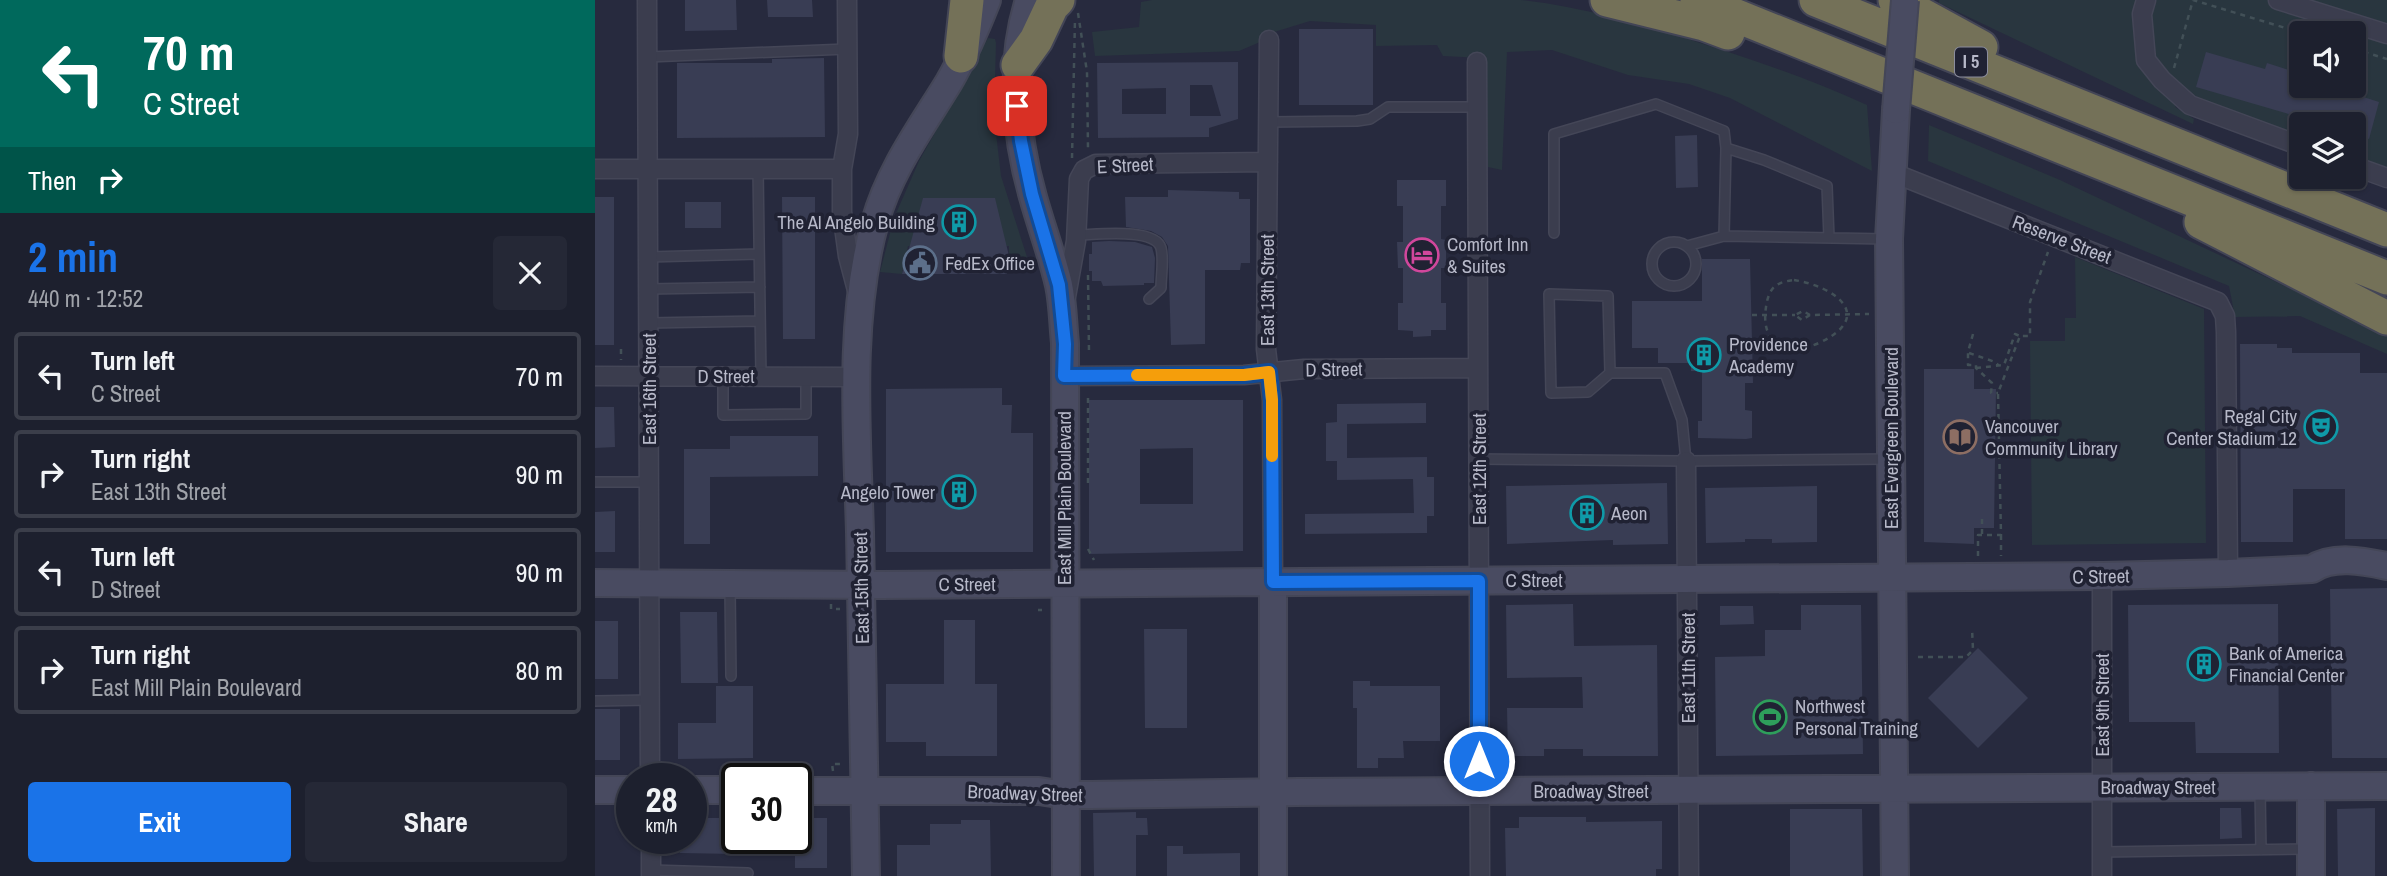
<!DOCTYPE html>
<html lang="en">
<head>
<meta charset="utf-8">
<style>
  body { margin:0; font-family:"Archivo Narrow",sans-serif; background:#252836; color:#f1f3f6; height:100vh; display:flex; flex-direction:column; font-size:26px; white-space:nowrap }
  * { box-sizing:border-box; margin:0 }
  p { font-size:23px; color:#a0a3aa }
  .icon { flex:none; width:38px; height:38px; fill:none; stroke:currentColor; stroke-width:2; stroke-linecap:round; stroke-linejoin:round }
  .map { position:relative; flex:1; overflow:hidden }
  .panel { display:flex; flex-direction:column; background:#1d202e; width:595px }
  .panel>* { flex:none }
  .top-card { background:#00695c; color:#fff; overflow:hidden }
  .tools { position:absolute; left:1694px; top:21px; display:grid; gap:14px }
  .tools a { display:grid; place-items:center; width:77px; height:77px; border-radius:7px; background:#1d202e; box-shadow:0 2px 5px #0004,0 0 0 2px #3b3e4a; font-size:35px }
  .speed { position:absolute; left:21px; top:763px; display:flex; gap:14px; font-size:35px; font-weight:700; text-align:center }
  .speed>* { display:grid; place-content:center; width:91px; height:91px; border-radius:50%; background:#1d202e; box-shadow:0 2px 5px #0004,0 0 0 2px #3b3e4a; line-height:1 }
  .speed small { font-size:18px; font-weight:400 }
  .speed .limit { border:4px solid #111; border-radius:10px; background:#fff; color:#111 }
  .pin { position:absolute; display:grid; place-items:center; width:60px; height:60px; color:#fff; margin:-30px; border-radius:14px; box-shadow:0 4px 10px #0006 }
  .me { position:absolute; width:77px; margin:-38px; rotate:0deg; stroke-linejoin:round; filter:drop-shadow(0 0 5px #0008) }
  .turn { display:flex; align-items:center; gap:24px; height:147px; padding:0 28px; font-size:32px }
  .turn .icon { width:91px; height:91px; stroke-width:2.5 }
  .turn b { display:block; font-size:49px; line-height:60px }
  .then { display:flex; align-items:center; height:66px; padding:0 28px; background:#0003; gap:14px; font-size:26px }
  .round { display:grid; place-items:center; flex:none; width:74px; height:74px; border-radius:7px; background:#252836 }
  .headline { display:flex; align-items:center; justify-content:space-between; height:119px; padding:0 28px }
  h1 { font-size:42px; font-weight:700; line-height:52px; color:#1a73e8 }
  .button { display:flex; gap:14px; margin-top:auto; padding:14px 28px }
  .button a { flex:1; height:80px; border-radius:7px; background:#1a73e8; color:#fff; font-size:28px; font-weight:700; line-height:80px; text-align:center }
  .button a+a { background:#252836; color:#f1f3f6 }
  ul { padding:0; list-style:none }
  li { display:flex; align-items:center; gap:21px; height:88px; margin:0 14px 10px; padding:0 14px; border:4px solid #3b3e4a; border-radius:7px }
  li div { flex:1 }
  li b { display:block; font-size:26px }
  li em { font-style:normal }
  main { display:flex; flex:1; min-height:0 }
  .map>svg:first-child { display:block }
</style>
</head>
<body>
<main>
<section class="panel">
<div class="top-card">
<div class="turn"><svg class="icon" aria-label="left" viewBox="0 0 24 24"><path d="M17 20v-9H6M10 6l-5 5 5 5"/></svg><div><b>70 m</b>C Street</div></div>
<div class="then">Then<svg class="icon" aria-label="right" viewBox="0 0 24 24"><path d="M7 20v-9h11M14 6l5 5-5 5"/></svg></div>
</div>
<div class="headline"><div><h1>2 min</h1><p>440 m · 12:52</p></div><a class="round"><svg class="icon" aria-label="close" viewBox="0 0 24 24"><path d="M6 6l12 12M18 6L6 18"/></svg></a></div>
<ul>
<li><svg class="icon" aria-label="left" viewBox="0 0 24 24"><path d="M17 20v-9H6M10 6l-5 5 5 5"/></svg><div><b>Turn left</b><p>C Street</p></div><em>70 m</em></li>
<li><svg class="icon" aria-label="right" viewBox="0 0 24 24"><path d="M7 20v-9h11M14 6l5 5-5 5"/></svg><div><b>Turn right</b><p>East 13th Street</p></div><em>90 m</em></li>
<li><svg class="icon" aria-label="left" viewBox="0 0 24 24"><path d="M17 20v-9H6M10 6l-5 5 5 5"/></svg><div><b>Turn left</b><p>D Street</p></div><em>90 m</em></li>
<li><svg class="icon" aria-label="right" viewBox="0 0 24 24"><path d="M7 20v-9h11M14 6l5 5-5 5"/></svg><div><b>Turn right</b><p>East Mill Plain Boulevard</p></div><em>80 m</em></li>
</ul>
<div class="button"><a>Exit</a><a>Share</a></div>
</section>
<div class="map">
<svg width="1792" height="876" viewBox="0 0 1792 876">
  <rect width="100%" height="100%" fill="#272a3e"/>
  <path fill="#29363f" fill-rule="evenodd" d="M557,0H926C987,7 1044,23 1102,42C1160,60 1217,80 1272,105L1277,171L1135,98L1094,84L1033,75L957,50L912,52L907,170L893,167L887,58L848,56L842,45L781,46V25L715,21L676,33L665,42L644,51L500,56L497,32L544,27L546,2Z
    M1344,0H1792V178L1759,165V124H1706V146L1587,99L1580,107L1599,119L1598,124L1344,3ZM1706,33H1759V86H1706Z
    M393,38L400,39L401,43L399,116L406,176L432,257L414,256V246H313L307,274L285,272L299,218L324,161Z
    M1334,125L1465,180L1792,334V354L1705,316L1640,317L1634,286L1333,161Z
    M1480,257L1609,309L1611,543L1437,545L1435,341H1470V318H1481Z"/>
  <path fill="#393d54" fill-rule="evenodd" d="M90,0H141L142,30L90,31Z
    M172,0H217L218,17H173Z
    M704,29H778V105H704Z
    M1611,52L1670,69L1672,63L1694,70L1692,76L1705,80L1703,86H1718L1746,94L1747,90L1784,102L1774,139L1759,135V124H1728L1601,87Z
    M229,58L230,137L82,138V63H177V59Z
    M643,62V119L614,128V137L503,138L502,63ZM595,85H617L626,116H595ZM571,88V114H527V89Z
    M1102,135L1103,187L1081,188L1080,136Z
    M802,180H851V206H846V239L851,240V268H846V303H851V330H836V336L818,337V331L803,330V303H808V268H803L802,242H808V206H802Z
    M573,190L644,192V199H655V263H646L645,270H610V344L576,345L573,246L567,237L556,231L531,227L530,197H573Z
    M0,197H19V345H0Z
    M187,197H220V339H188Z
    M328,198H400L414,256H412V274H307Z
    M90,202H126V228H90Z
    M514,241L540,242L557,247L560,258L559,283H549V285L508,286L506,281H497V271H494V254H497V242Z
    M1107,259H1155L1158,383H1150V410L1157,411V438L1151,439L1103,438V421H1107V371H1096V363H1063V348H1037V301H1107Z
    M1645,344H1682V348H1697V353H1765V373H1792V539H1750V489H1698V542H1646Z
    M1329,369H1379V389H1401L1399,528H1379V544L1329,542Z
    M407,388V405H417L416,433H438V552H291V389Z
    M494,400H648V551L494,554ZM598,448V504H545V449Z
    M831,403V423L752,424V458L832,457V477H839V516H832V533L710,534V514L819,513L818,479L742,480V461H731V423L742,422V404Z
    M0,407H19L20,447L0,448Z
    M135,436H223V476L115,477V544H89V449H135Z
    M1072,483L1073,544L1018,545V540L912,544L911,486Z
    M1222,486V542L1177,543V539H1150V542L1111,543L1110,488Z
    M20,511V552H0V512Z
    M1792,588V758H1737L1735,589Z
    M978,604L979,646L1062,645L1063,756H988V749H949V756H913L912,708H988L987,677L912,678L911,605Z
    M1683,604L1684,753H1601L1600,722H1534L1533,605Z
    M1206,605H1266L1268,754L1121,756L1120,657L1170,656V630H1206Z
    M1125,606H1158L1159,624L1125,625Z
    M85,612H122L123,683H86Z
    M349,620H380V684H402V756H331V742H291V684H349Z
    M0,621H23V679H0Z
    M549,629H592V728H550Z
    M1383,648L1433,698L1383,748L1333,698Z
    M758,681H775V686H845V741H808L809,758H783V768H762V708H758Z
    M121,686H158V758L83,759V723H121Z
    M0,709H25V760H0Z
    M1625,808H1646L1647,838L1625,839Z
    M1780,808V876H1743L1742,809Z
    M1195,809H1267L1268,876H1195Z
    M541,812V818H552L553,835H541V876H499L498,813Z
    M924,817H991V822L1067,821V869H1061V876H911L910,828H924Z
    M96,818H142V838H201V818H232V868H200V855L85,853V838H96Z
    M366,820H395L396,876H302V845H335V824H366Z
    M572,846H588V854L645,853V876H572Z"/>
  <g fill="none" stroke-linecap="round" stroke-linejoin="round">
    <defs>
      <path id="lane" d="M53,57L252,49
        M673,122L762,121L775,119L793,107H882
        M163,169L166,376
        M959,233V134L1061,104L1129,131L1131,148
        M481,235C499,235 560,227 566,248C569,260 566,276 566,288L554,299
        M1129,236L1131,148L1169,160L1232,186L1234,238
        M1057 264a22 22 0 1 1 44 0a22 22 0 1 1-44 0Z
        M1092,246L1129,236L1292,239
        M53,257L164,254
        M54,289L165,287
        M54,323L165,321
        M1015,373L1013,296L954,294L956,393L993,392L1015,373H1070L1087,420L1091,461
        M128,376V415L211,414V377
        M884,459L1091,461L1294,459
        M0,482H54
        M135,588L136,676
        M0,701L55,700
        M1665,788L1666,850
        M1507,852L1715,849
        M56,870L153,873"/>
      <path id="street" d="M52,0L55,779
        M252,0L253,134L247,169V212L253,256L263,294
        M1551,0L1547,14L1551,60L1567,80L1595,105L1706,146
        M1683,0L1792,34
        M674,40L671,349L677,400L678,582
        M882,62L885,876
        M1759,166L1792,178
        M0,169H247
        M1296,172L1623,302L1630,316L1631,332L1633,573
        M471,297L481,241L484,179L489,170L501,164L673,162
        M0,376L263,377
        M469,376L649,375L709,369L883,368
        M1091,461L1094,876
        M56,838V876
        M1507,876V576"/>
      <path id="secondary" d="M434,0C414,63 420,134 438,197C446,226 457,255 464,285C468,304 468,324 470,343L471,876
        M0,583L286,585L1507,576L1633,573L1717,569C1738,555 1768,561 1792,566
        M1716,786V876
        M0,790H37
        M96,790H142
        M201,791H444L470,795H495L703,792L1792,786
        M271,876C269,761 267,647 265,532C262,431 253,319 280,222C295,169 326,128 354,82C369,56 381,28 392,0
        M678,876V582
        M1300,876L1294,239L1301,110"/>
      <path id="highway" d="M1012,0L1109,24L1133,33
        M1102,0L1792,278
        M1221,0L1792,230
        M1300,0L1386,47
        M366,56L372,0
        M423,65L441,40L457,6L463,0
        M1606,222L1792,318"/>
    </defs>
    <use href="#lane" stroke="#444657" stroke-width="12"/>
    <use href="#street" stroke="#444657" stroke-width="21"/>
    <use href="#secondary" stroke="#444657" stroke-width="30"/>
    <use href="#highway" stroke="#434556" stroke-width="37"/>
    <path stroke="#425057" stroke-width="2.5" stroke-dasharray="5 5" stroke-linecap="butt" d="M483,13L492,72L493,149
      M1759,49L1792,59
      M1579,68L1598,0L1707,33
      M477,158L480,18
      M493,275L494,352
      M1199,280C1238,286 1281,315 1226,342C1193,358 1165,346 1171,307C1172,300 1174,292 1179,287C1185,282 1192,281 1199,280Z
      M1157,315H1200
      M1215,315L1208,311L1200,315L1207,320L1215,315L1274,314
      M1378,334L1373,352V365H1381V368L1397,383L1396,393H1403
      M26,349V360
      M1374,353L1400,362L1403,365
      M1381,368L1409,365L1420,334L1425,336
      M493,483V395
      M1387,519V535
      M1406,535V556
      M493,549L499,560
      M1383,556V535H1406L1403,393L1425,336H1435V302L1453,252
      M236,604V609H245
      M443,610H447
      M1323,657H1371L1378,650L1377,628
      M238,771L237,764H247"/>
    <use href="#lane" stroke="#3b3d4e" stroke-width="9"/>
    <use href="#street" stroke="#3b3d4e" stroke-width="18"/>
    <use href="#secondary" stroke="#494b61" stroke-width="26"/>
    <use href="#highway" stroke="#747158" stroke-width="33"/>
    <defs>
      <path id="secondary-bridge" d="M1301,110L1310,0"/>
    </defs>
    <use href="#secondary-bridge" stroke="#444657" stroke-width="30" stroke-linecap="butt"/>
    <use href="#secondary-bridge" stroke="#494b61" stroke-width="26"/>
  </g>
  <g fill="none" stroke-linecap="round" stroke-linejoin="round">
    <defs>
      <path id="route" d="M422,106L426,141L437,194L464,285L470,344L469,376L649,375L674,372L677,400L678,582L884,581V761"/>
    </defs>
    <use href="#route" stroke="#114b97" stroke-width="18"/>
    <use href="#route" stroke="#1a73e8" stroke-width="12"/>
    <path stroke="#f59e0b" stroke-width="12" d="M542,375H649L674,372L677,400V456"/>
  </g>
  <defs>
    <symbol id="building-ring" viewBox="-11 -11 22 22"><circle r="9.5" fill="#202233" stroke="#0f9aa8" stroke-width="1.5"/><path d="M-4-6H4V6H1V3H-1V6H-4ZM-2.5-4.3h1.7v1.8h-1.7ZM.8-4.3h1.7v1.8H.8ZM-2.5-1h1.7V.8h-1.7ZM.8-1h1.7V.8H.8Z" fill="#0f9aa8"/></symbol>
    <symbol id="hotel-ring" viewBox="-11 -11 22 22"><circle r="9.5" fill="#202233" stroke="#d1479c" stroke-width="1.5"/><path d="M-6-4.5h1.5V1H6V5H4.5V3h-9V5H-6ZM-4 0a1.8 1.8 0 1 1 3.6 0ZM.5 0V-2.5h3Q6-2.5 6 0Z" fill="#d1479c"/></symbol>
    <symbol id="civic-ring" viewBox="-11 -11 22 22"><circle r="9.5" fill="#202233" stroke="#5c6f8a" stroke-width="1.5"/><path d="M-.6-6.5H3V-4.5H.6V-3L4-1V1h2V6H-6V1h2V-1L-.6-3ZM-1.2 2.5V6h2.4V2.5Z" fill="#5c6f8a"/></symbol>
    <symbol id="theatre-ring" viewBox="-11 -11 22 22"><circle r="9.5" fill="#202233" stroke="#0f9aa8" stroke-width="1.5"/><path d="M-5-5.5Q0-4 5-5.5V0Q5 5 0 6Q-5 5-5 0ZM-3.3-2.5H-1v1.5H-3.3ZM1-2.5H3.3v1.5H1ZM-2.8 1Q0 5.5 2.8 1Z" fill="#0f9aa8"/></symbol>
    <symbol id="library-ring" viewBox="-11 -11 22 22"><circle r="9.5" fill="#202233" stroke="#8d6e63" stroke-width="1.5"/><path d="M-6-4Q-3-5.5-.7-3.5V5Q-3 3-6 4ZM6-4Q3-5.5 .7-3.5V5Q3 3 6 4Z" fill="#8d6e63"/></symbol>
    <symbol id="stadium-ring" viewBox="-11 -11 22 22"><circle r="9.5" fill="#202233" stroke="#2e9e5b" stroke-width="1.5"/><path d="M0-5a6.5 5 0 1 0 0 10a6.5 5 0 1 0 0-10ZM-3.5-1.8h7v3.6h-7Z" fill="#2e9e5b"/></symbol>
  </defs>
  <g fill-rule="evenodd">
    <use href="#building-ring" x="345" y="203" width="38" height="38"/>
    <use href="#hotel-ring" x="808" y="236" width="38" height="38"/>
    <use href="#civic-ring" x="306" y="244" width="38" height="38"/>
    <use href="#building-ring" x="1090" y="336" width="38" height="38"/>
    <use href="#theatre-ring" x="1707" y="408" width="38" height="38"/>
    <use href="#library-ring" x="1346" y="418" width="38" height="38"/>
    <use href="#building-ring" x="345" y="473" width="38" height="38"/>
    <use href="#building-ring" x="973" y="494" width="38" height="38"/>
    <use href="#building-ring" x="1590" y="645" width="38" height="38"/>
    <use href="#stadium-ring" x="1156" y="698" width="38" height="38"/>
  </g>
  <g text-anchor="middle" stroke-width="7" stroke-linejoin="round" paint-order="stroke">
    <rect fill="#202233" stroke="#8a8c9c" stroke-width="2" x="1360" y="47.5" width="32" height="29" rx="5"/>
    <g font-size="18" font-weight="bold" fill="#b7b9c9">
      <text x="1376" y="68">I 5</text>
    </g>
    <g font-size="19" fill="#b7b9c9" stroke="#202233">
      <text transform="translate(530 165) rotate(-3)" y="7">E Street</text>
      <text transform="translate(1467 239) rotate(21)" y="7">Reserve Street</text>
      <text transform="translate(672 290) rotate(-90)" y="7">East 13th Street</text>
      <text transform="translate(739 369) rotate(-1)" y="7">D Street</text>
      <text x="131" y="383">D Street</text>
      <text transform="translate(54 389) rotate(-90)" y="7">East 16th Street</text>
      <text transform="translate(1296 438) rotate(-90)" y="7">East Evergreen Boulevard</text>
      <text transform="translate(884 469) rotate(-90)" y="7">East 12th Street</text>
      <text transform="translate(469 498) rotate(-90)" y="7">East Mill Plain Boulevard</text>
      <text transform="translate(1506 576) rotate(-1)" y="7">C Street</text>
      <text x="939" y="587">C Street</text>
      <text x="372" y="591">C Street</text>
      <text transform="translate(266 588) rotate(-91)" y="7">East 15th Street</text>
      <text transform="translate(1093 668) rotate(-90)" y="7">East 11th Street</text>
      <text transform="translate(1507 705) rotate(-90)" y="7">East 9th Street</text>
      <text x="1563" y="794">Broadway Street</text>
      <text x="996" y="798">Broadway Street</text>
      <text transform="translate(430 793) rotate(2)" y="7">Broadway Street</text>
    </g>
    <g font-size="19" fill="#b7b9c9" stroke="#202233" text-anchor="start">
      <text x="340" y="229" text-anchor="end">The Al Angelo Building</text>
      <text x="852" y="251">Comfort Inn<tspan x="852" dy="22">&amp; Suites</tspan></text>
      <text x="350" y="270">FedEx Office</text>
      <text x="1134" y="351">Providence<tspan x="1134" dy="22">Academy</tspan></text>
      <text x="1702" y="423" text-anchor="end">Regal City<tspan x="1702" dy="22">Center Stadium 12</tspan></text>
      <text x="1390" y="433">Vancouver<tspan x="1390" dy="22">Community Library</tspan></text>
      <text x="340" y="499" text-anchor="end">Angelo Tower</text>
      <text x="1016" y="520">Aeon</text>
      <text x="1634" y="660">Bank of America<tspan x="1634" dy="22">Financial Center</tspan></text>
      <text x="1200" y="713">Northwest<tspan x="1200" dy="22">Personal Training</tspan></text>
    </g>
  </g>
</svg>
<div class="tools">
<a><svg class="icon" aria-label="sound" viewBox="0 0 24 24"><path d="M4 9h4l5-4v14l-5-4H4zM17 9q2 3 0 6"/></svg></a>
<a><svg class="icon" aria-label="layers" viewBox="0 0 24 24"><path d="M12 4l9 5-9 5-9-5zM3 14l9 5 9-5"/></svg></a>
</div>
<div class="speed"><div>28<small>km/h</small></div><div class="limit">30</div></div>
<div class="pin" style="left:422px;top:106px;background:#d93025"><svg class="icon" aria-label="arrive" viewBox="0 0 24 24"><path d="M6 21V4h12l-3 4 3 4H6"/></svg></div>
<svg class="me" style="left:884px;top:761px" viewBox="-20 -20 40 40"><circle r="17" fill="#1a73e8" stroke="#fff" stroke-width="3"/><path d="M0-11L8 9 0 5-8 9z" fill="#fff"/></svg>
</div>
</main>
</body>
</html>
